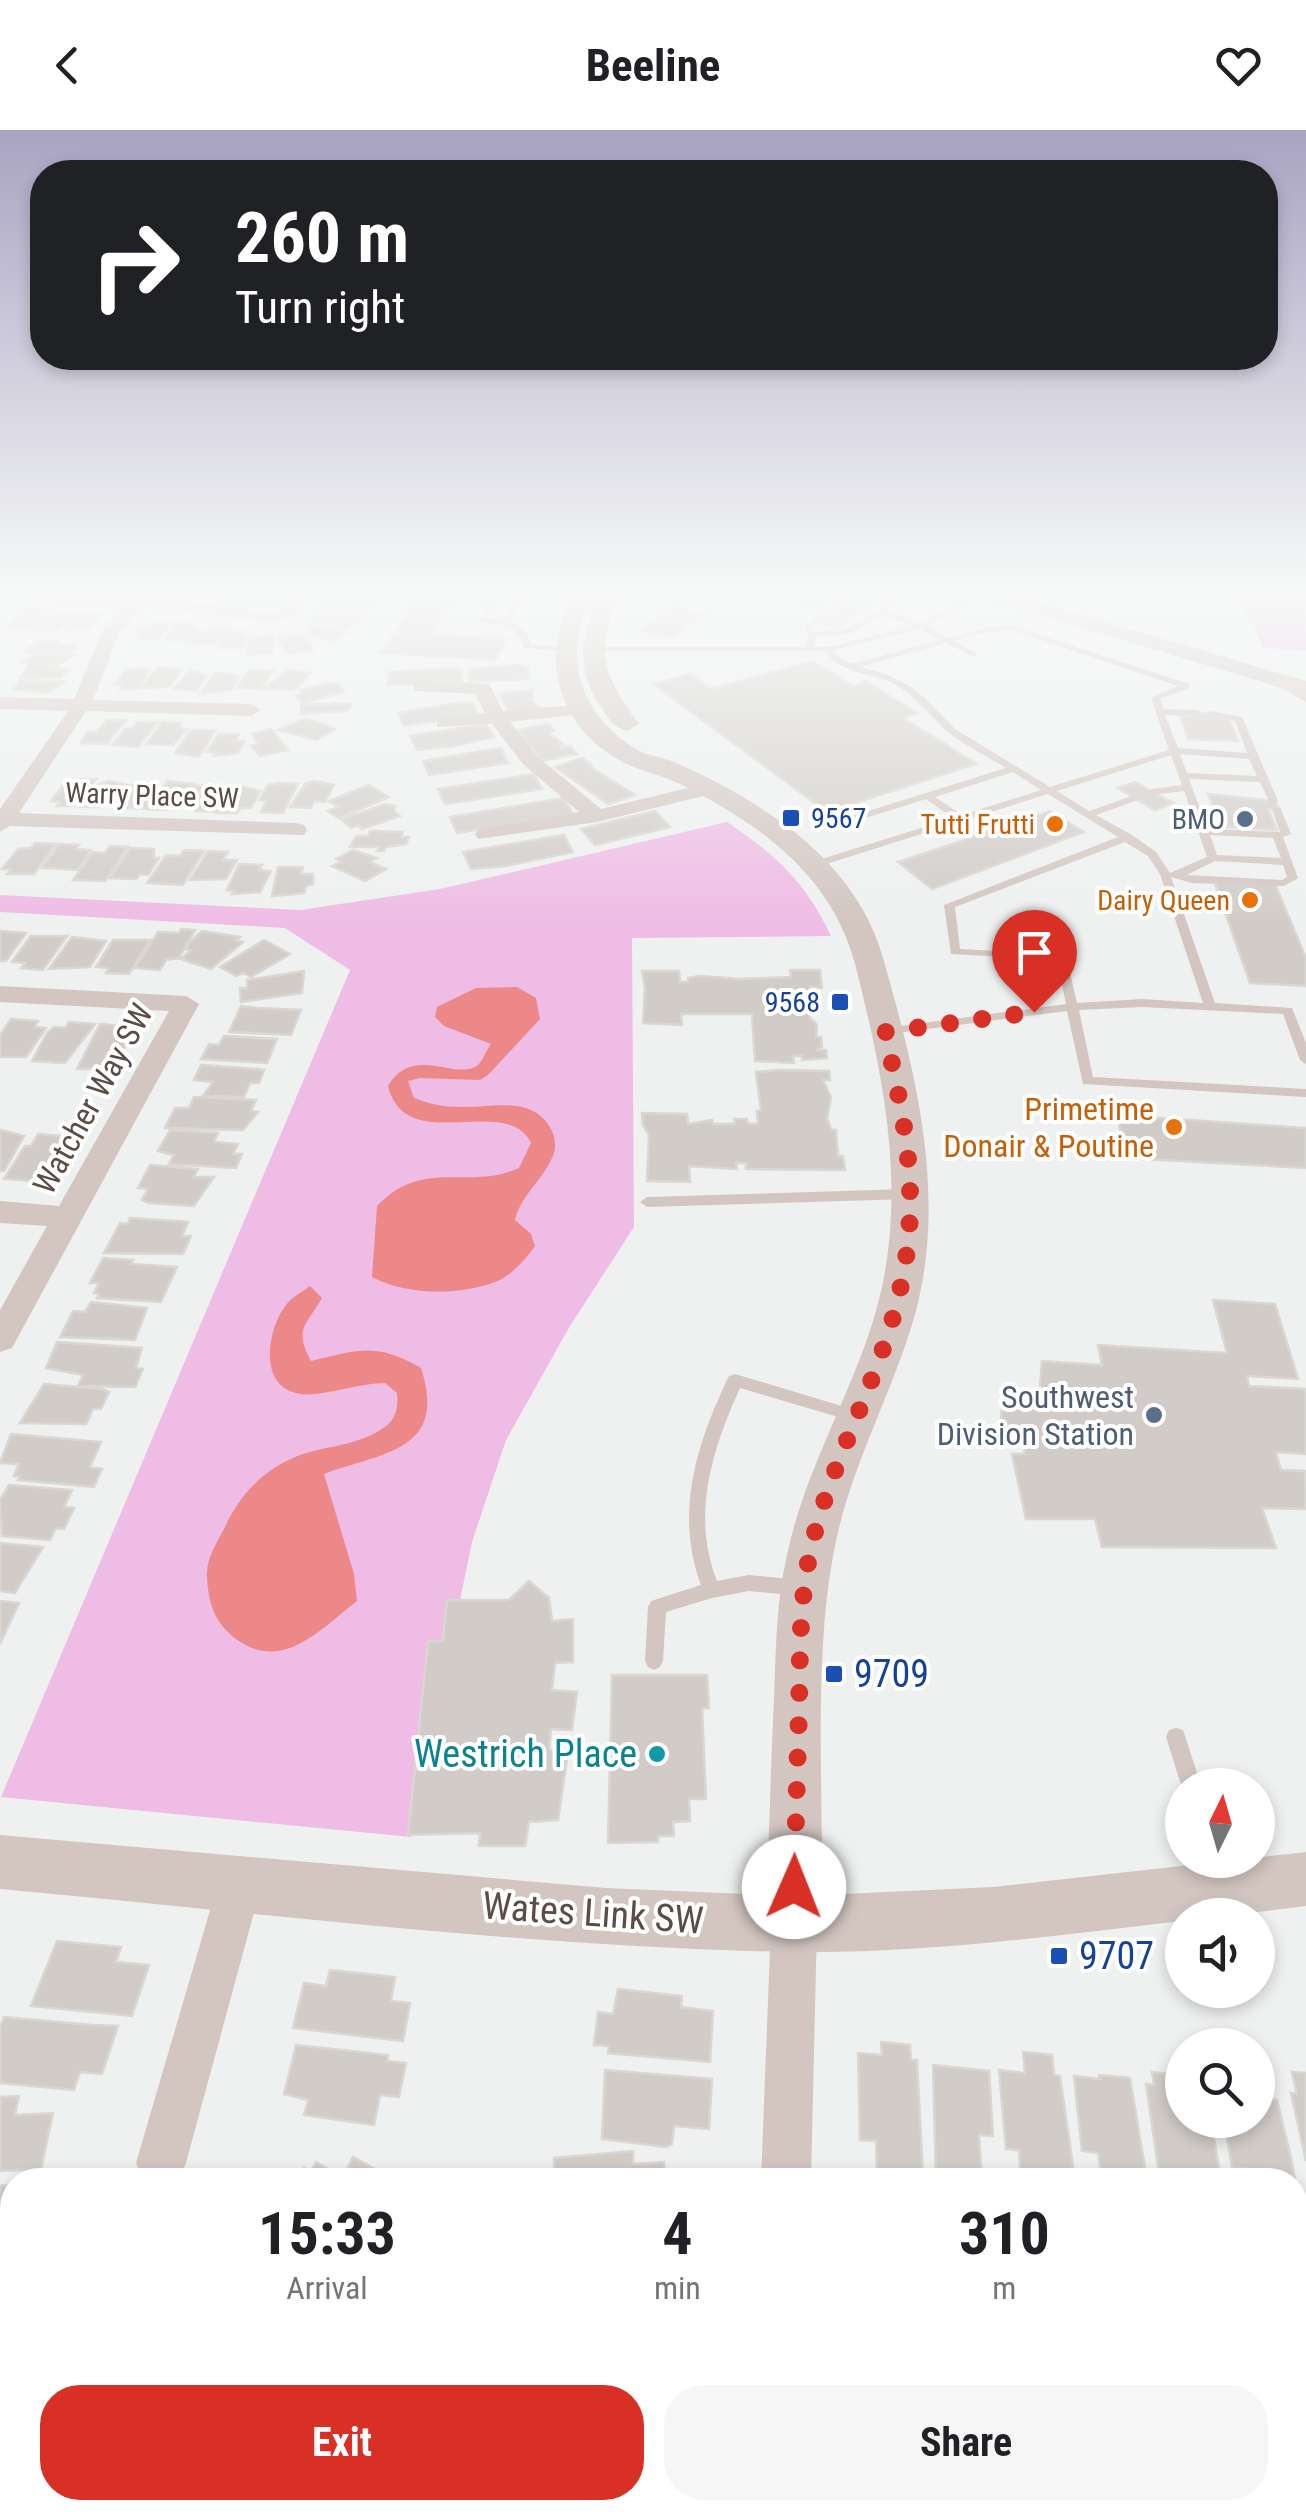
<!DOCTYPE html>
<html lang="en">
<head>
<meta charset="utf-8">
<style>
  body { margin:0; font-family:"Roboto Condensed",sans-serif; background:#f6f6f6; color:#202124; height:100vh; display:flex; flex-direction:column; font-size:38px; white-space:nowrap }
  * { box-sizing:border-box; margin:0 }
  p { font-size:32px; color:#757577 }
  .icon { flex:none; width:55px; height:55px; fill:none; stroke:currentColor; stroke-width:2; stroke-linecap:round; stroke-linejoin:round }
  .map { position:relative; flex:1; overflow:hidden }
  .drawer { position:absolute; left:0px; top:2038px; width:1308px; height:352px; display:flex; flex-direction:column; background:#fff; border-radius:40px 40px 0 0; box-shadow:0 5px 15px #0003 }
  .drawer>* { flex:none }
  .guide { position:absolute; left:30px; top:30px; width:1248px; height:210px; border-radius:40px; box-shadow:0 5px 15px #0003; background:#202124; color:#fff; overflow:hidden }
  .needle { width:65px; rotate:5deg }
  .fabs { position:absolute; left:1165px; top:1638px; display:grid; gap:20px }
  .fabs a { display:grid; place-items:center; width:110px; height:110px; border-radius:50%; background:#fff; box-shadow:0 5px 15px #0003; font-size:50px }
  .pin { position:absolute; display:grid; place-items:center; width:85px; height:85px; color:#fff; margin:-102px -42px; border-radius:50% 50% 50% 0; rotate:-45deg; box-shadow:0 0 10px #0007 }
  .pin .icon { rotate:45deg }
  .me { position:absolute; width:110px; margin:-55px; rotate:1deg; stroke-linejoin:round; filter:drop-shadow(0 0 8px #0008) }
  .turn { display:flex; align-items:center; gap:35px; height:210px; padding:0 40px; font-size:45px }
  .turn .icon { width:130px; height:130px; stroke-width:2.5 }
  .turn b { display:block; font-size:70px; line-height:85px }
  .eta { display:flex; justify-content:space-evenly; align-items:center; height:170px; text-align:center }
  .eta b { font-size:60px; font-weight:700; line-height:70px }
  .cta { display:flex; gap:20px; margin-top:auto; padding:20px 40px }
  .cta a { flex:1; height:115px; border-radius:40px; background:#d93025; color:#fff; font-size:40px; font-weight:700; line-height:115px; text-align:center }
  .cta a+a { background:#f6f6f6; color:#202124 }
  header { display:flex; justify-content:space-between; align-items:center; height:130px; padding:0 40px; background:#fff; font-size:45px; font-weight:700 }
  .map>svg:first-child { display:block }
</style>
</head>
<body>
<header><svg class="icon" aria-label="back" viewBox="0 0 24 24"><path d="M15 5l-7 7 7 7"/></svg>Beeline<svg class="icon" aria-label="heart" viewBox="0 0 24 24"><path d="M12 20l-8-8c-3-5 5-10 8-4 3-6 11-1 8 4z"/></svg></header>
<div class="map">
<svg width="1306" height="2388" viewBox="0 0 1306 2388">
  <rect width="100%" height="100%" fill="#eef1f0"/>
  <path fill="#efbce5" d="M1234,461H1306V521L1263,518Z
    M727,692C777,726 805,751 831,806L632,808L634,1097L570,1196L506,1310L472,1412L411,1707L1,1667L350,840L285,798L0,782V765L300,780L440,759Z"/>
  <path fill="#ec8988" d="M517,857L536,868L540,889L488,945L480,950L420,948L408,951L414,968C429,974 444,977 460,977C491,978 534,964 552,1001C555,1007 556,1017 554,1023C546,1047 520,1066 515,1090L531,1104L535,1116C526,1129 510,1147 495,1152C457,1166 406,1165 372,1147L377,1076C424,1027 466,1061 519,1038L531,1013C506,962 406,1028 388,956C413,913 457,952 478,935C483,930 487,919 491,914L444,896L435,887L437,877L476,858Z
    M310,1156L322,1168C305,1197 294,1199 311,1231C359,1220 376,1212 421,1238C448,1321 384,1322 324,1344L354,1444L357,1471C323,1497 284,1542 239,1511C215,1495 208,1473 207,1446C206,1428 217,1413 225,1397C240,1364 265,1338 300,1325C329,1315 360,1316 386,1296C397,1288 398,1276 397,1263L385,1253C360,1253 320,1267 301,1264C257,1259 267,1199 286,1175C292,1167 302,1162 310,1156Z"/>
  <path fill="#d1ccc8" stroke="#dad6d2" stroke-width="2.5" d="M240,461H264L250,474L231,470Z
    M266,461H280L290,462L277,474H252Z
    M423,461H459L431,504L507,509L495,530L381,523Z
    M868,461H889L837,499L821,494Z
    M342,464L371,467L378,469L366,475L332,473Z
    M328,472L345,474L368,478L363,484L320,482Z
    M672,476L706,483L673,508L639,501Z
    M26,479L49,480L29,498H5Z
    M62,481L77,482L58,500H31L46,485L57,486Z
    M80,482L95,483L103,485L88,500L65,499Z
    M332,484L360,489L347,498L312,491L320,485Z
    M153,491H172L160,509L138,508V499L150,496Z
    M174,492H191L189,495L198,498L191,510H166Z
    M314,494L349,503L332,512L304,504L310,501L303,499Z
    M211,497H227L216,514H191L200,501L207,502Z
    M227,500H244L241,505H248L241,518H218Z
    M274,504L272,523L248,525L249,509Z
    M294,504L306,507L313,520L288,524L277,507Z
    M38,511H59L56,515L77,516L71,523L24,522Z
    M34,524L57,525H75L57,535L28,536L30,532H23Z
    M813,531L854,557L865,551L917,583L903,588L977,634L827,682L653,554L690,544L711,559Z
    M518,535L528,537L529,549L469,552V539Z
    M29,536L61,538L59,540H69L61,548L20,547Z
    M158,537L182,540L169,557L141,558Z
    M145,538L149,540L138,559L120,560L123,554H114L126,540Z
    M453,538L462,540V552L388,555L389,542Z
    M249,540L273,541L261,559L237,558Z
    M288,540L311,543L294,560L264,559Z
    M191,541L207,545L197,561L173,559Z
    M215,543L229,544L239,547L231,560L200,564Z
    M21,550L64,552L47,563L12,559Z
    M329,553L339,554L344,562L303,573L296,566L304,564L300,560Z
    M532,560L533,568L528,569L541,579L509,584L500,564Z
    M351,573L350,579L341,582L301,584V575Z
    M457,573H472L478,585L404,596L398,583Z
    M1194,581L1229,588L1238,611L1188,609L1180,586H1196Z
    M304,589L318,592L335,599L317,610L278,600Z
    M107,590H126L107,614L81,613L88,601L96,602Z
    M138,592H158L138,617L112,615L125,599H132Z
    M162,592L180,593V598L187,599L173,615L146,614Z
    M486,594L494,607L449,617L417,620L410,606Z
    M549,594L554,600L549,603L563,614H559L562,618L570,616L577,624L543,631L517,600Z
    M271,599L288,620L260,626L251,616L258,614L252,604Z
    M190,600H216L199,627L175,623Z
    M219,604H239L235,611H245L238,623L214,626L216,623L206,622Z
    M501,618L508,633L429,645L423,631Z
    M582,628L592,635L589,636L635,665L608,674L555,637Z
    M534,644L542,659L445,674L438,659Z
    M79,649H96L76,676H57L60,672L51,671L66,651Z
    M109,651L129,655L117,672H106L100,677H80L99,654Z
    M167,651L196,654L183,674L171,673L167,680L148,679Z
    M314,651L334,655L325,672L315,671L311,678L290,677L305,654Z
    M143,652L156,653L146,679L127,678L130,673L119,672L132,655Z
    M1135,652L1173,673L1155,680L1117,658Z
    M281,653L298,654L283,683L261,682L266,671L259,670L268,655Z
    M369,655L389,667L339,688L328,681L338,677L329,671Z
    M197,656L213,655L229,656L215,682L196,681L199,674L188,673Z
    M240,656L260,661L251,678H241L237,683H217L231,660Z
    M1208,664L1275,671L1279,680L1268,679L1277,700L1221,697Z
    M564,668L573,684L457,703L450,687Z
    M386,674L395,676L394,681L400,686L362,699L358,695L351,698L341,689Z
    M655,681L670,697L595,715L581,699Z
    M1050,681L1084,702L932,759L898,732Z
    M370,701L403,702L401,707H409L406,714L386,717L384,721H377L379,717H350L356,706H368Z
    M564,705L573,722L506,736L471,739L463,722Z
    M35,713L56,714L34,744H7L11,739H2L18,719L31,718Z
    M59,714L79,715L76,719L91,720L78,740L42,738Z
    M110,716L128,717L105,751L73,750L93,722L105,723Z
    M130,718L154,719V728H159L148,745L140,744L136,749L110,748Z
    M184,720L204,721L183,755L147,753L166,725L180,726Z
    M353,720L377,728L370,732L386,739L365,751L332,736L341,732L336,729Z
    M208,721L228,722L223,730H237L226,749L190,750Z
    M239,734L262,735L259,740L271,741L260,762L232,764L234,761L227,760Z
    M278,737H303L301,744H313V754L306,756L304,763L272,766Z
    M1214,751L1275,754L1306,828V856L1250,853Z
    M181,799L195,800L179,828L166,830L160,840L135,838L158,802L179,803Z
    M0,801L26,803L6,831H0Z
    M202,801L240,807L236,810L243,812L211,839L181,829L191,820L186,819L190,812Z
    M31,806H67L43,840L21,838L25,833L12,832Z
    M72,807L106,811L90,837L49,839Z
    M113,810H150L129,844L106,843L109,838L96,837Z
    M264,810L290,824L251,847L244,843L236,846L220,837Z
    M790,840H820L822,858L810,857L814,869H807L810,888L817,895L816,907H821L822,917L818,920H826L827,928L802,930V926H793L794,933L755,931L752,884H681L682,895L643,893L645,858L642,841H679L680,852H688V848L699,846L741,849L791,847Z
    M304,841L302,863L241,872L240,858H247V850Z
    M241,876L258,878L301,880L291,905L229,902Z
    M11,889L38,891L35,897L46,898L26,927H0V905Z
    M69,892L95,894L65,933L32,931L47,903L54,897L65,898Z
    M100,894L125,896L119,910L128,911L112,939H77Z
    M224,906L277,909L267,933L201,929L209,914L219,915Z
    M201,935L257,939L264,940L259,953H250L244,967L203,966L213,952L194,950Z
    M778,940L829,941L830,950H823L831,967L827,988L831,1000H836L838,1026H843L845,1040L746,1039V1033H736L737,1039L689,1036L690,1052L647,1051L649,1005L643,995L642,983L687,984L688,994L712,990L713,994H735L734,989H747L748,994H758L757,981H761L756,942Z
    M194,967L256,970L251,981L258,982L243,1000L165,998L175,978H189Z
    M1117,985L1306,998V1038L1126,1028Z
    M0,1000L24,1006L4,1041H0Z
    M170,1000L218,1003L214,1012L238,1014L233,1024H242L236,1038L169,1034L174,1025L158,1021Z
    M38,1004L73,1007L59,1039L51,1046L39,1045L35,1051L4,1049L25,1016H31Z
    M150,1035L198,1039L194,1047H214L194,1076L149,1073L142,1070L148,1059L138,1058Z
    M130,1088L188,1092L182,1106H191L183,1124L104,1123L120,1093L128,1094Z
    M103,1128L133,1130L131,1134L177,1137L161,1172L97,1168L99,1164L94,1163L99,1153H90Z
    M1213,1170L1275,1174L1298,1249L1247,1246L1249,1256L1306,1259V1324L1276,1322L1281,1340L1305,1341L1306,1379L1262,1378L1276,1418L1102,1417L1095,1389H1026L1012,1324H1025L1022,1302L1000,1300L1003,1267L1039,1269L1042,1231L1102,1235L1098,1215L1227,1223Z
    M91,1172L147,1178L135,1210L60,1207L73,1181L85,1182Z
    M57,1212L142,1218L136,1238L143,1239L135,1257L78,1256L83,1245L46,1238Z
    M44,1254L102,1259L109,1262L101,1279H93L86,1294L20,1293Z
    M11,1304L101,1312L90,1337L102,1339L94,1357L18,1350L20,1346H14L19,1334L0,1333Z
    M9,1355L72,1360L64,1377L74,1378L64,1399L56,1398L50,1410L2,1406L0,1370Z
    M0,1413L43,1417L15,1463L0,1461Z
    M529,1451L549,1468L552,1491L573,1489V1532L555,1533L552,1560L577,1562L572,1600L551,1599L549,1620L568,1622L558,1690L529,1692L525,1716H479L480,1703L408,1705L428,1511H443L447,1470H509Z
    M0,1471L19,1473L0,1514Z
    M612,1545H707L709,1578H702L706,1669H689L690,1691L673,1692L674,1706H658V1712L608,1713Z
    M57,1811L121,1817L116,1832L149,1835L132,1886L31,1876Z
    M330,1840L395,1847L391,1871L410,1873L403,1911L293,1898L304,1853L326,1856Z
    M618,1859L682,1866L681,1877L713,1881L710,1932L608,1923L609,1916L594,1915L598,1882L613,1884Z
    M4,1887L92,1895L118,1896L102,1944L80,1942L74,1960L0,1953V1898Z
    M881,1912L910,1915L911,1930H917L923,2046L877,2042L876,2011L860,2010L858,1923L882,1925Z
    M296,1915L388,1925L387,1931L406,1933L399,1967L380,1965L374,1995L304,1985L308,1970L284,1964Z
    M1023,1922L1052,1925L1054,1945L1060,1946L1075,2050H1021L1019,2020L1006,2019L999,1940L1025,1943Z
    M933,1935L989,1941L993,2006L979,2005L982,2050L936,2048Z
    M605,1940L712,1949L709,1999L674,1996L672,2014L666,2017L602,2009Z
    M1152,1942L1180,1945L1182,1990H1211L1221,2050H1160L1146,1954L1154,1955Z
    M1292,1942L1306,1943V2031L1291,1963L1297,1964Z
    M1099,1945L1130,1948L1147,2050H1102L1098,2023L1082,2021L1074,1946L1100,1949Z
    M19,1966L15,1985L53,1983L41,2039L0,2041V1967Z
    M1258,1968L1277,1970L1291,2028L1302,2087L1295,2086V2050H1250L1248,2039L1232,2037L1224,1990H1258Z
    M633,2021V2034L664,2032L665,2050H554V2028Z
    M353,2027L395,2050H298L304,2038L311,2042L316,2032L343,2048Z
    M12,2054V2113L6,2114L4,2133H0V2056Z
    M12,2149V2221L0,2233V2162Z
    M12,2259V2375L0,2366V2280Z
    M1295,2319L1302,2320L1306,2338V2388H1240L1238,2378H1295Z
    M116,2378H156L155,2382L115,2386Z
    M657,2378H736L733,2388H653Z
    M754,2378H824V2388H753Z
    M844,2378H909V2388H844Z
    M919,2378H989L990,2388H919Z
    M999,2378H1070L1071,2388H1000Z
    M1078,2378H1148L1150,2388H1079Z
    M1159,2378H1230L1231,2388H1161Z"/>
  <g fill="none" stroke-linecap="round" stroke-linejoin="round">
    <path fill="#d3c6c1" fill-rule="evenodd" d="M492,461H500L486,488L504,489L517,461H525L511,491L525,500L531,514L562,517L566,519L565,521L525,518C513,492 504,495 478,492Z
      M831,461H840C826,472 811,479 794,473L817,470Z
      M853,461H862L811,499L814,502L845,500L890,472L878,469L881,465L900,471L886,481L921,493L976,461H985L928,496L948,508L989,497L1012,496L1189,554V558L1160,569L1164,579L1195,580L1199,583L1195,586L1165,585L1178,618L1247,623L1235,591L1206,584L1210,581L1242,587L1278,671L1276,673H1270L1260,652L1189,649L1208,699L1280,702L1272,679L1280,677L1291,704L1283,707L1298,748L1284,756L1192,753L1171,747L1215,873L1292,878L1306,913V934L1300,930L1283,884L1142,877L1079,880L1093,947L1306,959V967L1083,954L1067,881L881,905V899L885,898L1066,874L1057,830L951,824L944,775L1118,707L1048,664L820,736H812V732L953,688L926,669L853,692L849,691V687L1006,638C987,626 964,616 947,601C929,585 916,566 894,554C872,543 840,544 825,521H592L588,519L592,517H805L808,505L804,496ZM881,485L913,496L828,517H814L816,507L850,504ZM921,499L940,510L851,534L840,528L833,520ZM1011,500L1178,556L1151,568L1169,620L1050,657L955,599L925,568L908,555L886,544L860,537L946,513L973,527H976V523L954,511L989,501ZM1180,624L1249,629L1257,646L1187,643ZM1171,625L1182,655L1152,659L1147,662L1152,665L1184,661L1207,727L1170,743L1156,722L1132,705L1096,685L1138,670V666H1132L1089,681L1057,661ZM1013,642L1041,660L962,685L935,667ZM1210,705L1273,708L1281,728L1217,725ZM1125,712L1148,726L1160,744L1203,873L1142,869L1077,873L1066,825L960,819L955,777ZM1215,731L1283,735L1287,747L1282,750L1187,745Z
      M908,1059L915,1064L908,1069L647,1077L640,1072L647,1067Z
      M735,1244L855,1280L861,1281L863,1286L861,1291L855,1292L740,1258C712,1320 691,1385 717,1451L749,1445L802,1450L808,1452L811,1458L808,1464L802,1466L749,1461L712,1468L666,1482L663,1531L660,1537L654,1540L648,1537L645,1531L648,1477L651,1471L701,1455C674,1383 697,1312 729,1246Z
      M1176,1598L1183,1600L1201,1655H1182V1658L1166,1607L1169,1600Z"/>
    <path fill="#d3c6c1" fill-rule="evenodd" d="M0,461L126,465L273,482L283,479L297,461H313L295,487L273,492L142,477L120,501L93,570L251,574L261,580L251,586L86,581L19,683L296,693L304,695L307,700L304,705L10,696L0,702V679L68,581L0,579V567L74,569L103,499L125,475L12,471Z
      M421,551L489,554L503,581L589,574L592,578L582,584L510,592L537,626L601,679L704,654L714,660L711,664L597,692L478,709L475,704L478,699L579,682L523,634L492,594L437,597V589L485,583L475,564L414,561V553Z
      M0,856L186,866L199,874L12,1218L0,1222V1180L47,1096L0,1093V1071L59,1076L169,881L0,872Z
      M240,1731L256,1737L262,1753L186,2033L179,2050H143L136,2033L218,1753L224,1737Z
      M794,1771L810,1778L817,1794L811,2050H761L771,1794L778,1778Z
      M1295,2167L1306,2168V2222L1295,2221Z"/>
    <path fill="#d3c6c1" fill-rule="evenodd" d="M574,461H594C563,522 574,578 634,618C644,625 657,626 669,630C701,643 733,660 762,679C818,715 865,763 883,828C917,947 950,1075 911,1198C887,1274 847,1346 833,1426C814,1528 823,1659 822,1765L993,1757L1306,1722V1776L1232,1785H1182V1791C1053,1806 922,1824 791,1822C527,1817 263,1783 0,1759V1705L606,1758L767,1765C769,1699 771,1634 774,1568C776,1520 776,1472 787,1425C804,1343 848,1271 873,1191C910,1073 885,951 855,834C832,746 760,694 682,655C662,645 638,641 619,630C554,593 540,523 574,461Z
      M603,461H623C592,518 603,545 639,594L627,601C614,598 606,586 599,574C574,536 581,499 603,461Z
      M969,461H1001L1306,551V565L972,465Z"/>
    <path fill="#d7c8c0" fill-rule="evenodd" d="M1284,544L1306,553V572L1271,552Z"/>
  </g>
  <linearGradient id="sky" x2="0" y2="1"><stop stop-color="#a9a3c2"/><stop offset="0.58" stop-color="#f7f9f8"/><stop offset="1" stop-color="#f7f9f8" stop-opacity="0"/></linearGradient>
  <rect width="1306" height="795" fill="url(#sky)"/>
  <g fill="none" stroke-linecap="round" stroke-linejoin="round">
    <path stroke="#d93025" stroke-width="18" stroke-dasharray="0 32.4" d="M794,1757C796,1699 797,1641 799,1582C800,1530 799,1474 810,1423C825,1353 855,1296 879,1230C925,1104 914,1029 885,902L1034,882"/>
  </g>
  <g fill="#1a4fb4" stroke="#fff" stroke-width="4">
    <rect x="781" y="678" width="20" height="20" rx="5"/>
    <rect x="830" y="862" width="20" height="20" rx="5"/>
    <rect x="824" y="1534" width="20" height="20" rx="5"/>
    <rect x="1049" y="1816" width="20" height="20" rx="5"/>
  </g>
  <g fill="#5c6f8a" stroke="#fff" stroke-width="4">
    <circle cx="1245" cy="689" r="10"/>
    <circle cx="1154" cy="1285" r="10"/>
  </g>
  <g fill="#e8710a" stroke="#fff" stroke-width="4">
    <circle cx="1055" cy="694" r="10"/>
    <circle cx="1250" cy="770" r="10"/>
    <circle cx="1174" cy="997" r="10"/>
  </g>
  <circle fill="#0f9aa8" stroke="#fff" stroke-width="4" cx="657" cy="1624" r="10"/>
  <g text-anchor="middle" stroke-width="8" stroke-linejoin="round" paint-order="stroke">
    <g font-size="28" fill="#5c4c46" stroke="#fff">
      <text transform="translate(152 665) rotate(2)" y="10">Warry Place SW</text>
    </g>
    <g font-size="28" fill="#164399" stroke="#fff" text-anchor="start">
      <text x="811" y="698">9567</text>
      <text x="820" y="882" text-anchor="end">9568</text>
    </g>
    <g font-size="28" fill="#4e5e75" stroke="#fff" text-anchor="end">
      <text x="1225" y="699">BMO</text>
    </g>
    <g font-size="28" fill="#c56008" stroke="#fff" text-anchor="end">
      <text x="1035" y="704">Tutti Frutti</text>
      <text x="1230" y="780">Dairy Queen</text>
    </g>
    <g font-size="32" fill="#5c4c46" stroke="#fff">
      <text transform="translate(93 969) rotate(-61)" y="11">Watcher Way SW</text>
    </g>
    <g font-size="32" fill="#c56008" stroke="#fff" text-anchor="end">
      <text x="1154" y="990">Primetime<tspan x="1154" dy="37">Donair &amp; Poutine</tspan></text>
    </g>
    <g font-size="32" fill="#4e5e75" stroke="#fff" text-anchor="end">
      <text x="1134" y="1278">Southwest<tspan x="1134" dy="37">Division Station</tspan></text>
    </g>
    <g font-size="38" fill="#164399" stroke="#fff" text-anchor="start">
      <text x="854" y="1557">9709</text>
      <text x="1079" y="1839">9707</text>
    </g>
    <g font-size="38" fill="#0d838f" stroke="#fff" text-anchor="end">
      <text x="637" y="1637">Westrich Place</text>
    </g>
    <g font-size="38" fill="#5c4c46" stroke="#fff">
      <text transform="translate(593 1783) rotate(4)" y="13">Wates Link SW</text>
    </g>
  </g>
</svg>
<div class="fabs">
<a><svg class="needle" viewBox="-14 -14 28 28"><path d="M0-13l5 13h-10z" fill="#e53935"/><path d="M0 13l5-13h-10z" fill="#757577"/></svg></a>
<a><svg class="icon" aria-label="sound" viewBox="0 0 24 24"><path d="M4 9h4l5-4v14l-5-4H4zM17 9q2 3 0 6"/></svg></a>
<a><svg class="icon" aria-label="search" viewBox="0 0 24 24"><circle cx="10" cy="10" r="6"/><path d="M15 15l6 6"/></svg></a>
</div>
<div class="pin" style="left:1034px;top:882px;background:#d93025"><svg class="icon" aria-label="arrive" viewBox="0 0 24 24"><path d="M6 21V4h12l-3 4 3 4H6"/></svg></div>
<svg class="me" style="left:794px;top:1757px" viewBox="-20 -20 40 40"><circle r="19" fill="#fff"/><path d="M0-13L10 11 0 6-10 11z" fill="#d93025"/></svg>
<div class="guide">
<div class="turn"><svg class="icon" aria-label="right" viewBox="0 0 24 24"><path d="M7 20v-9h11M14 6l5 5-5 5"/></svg><div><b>260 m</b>Turn right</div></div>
</div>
<section class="drawer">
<div class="eta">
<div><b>15:33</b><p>Arrival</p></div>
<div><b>4</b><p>min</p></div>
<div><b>310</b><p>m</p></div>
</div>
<div class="cta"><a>Exit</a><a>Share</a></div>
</section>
</div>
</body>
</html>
